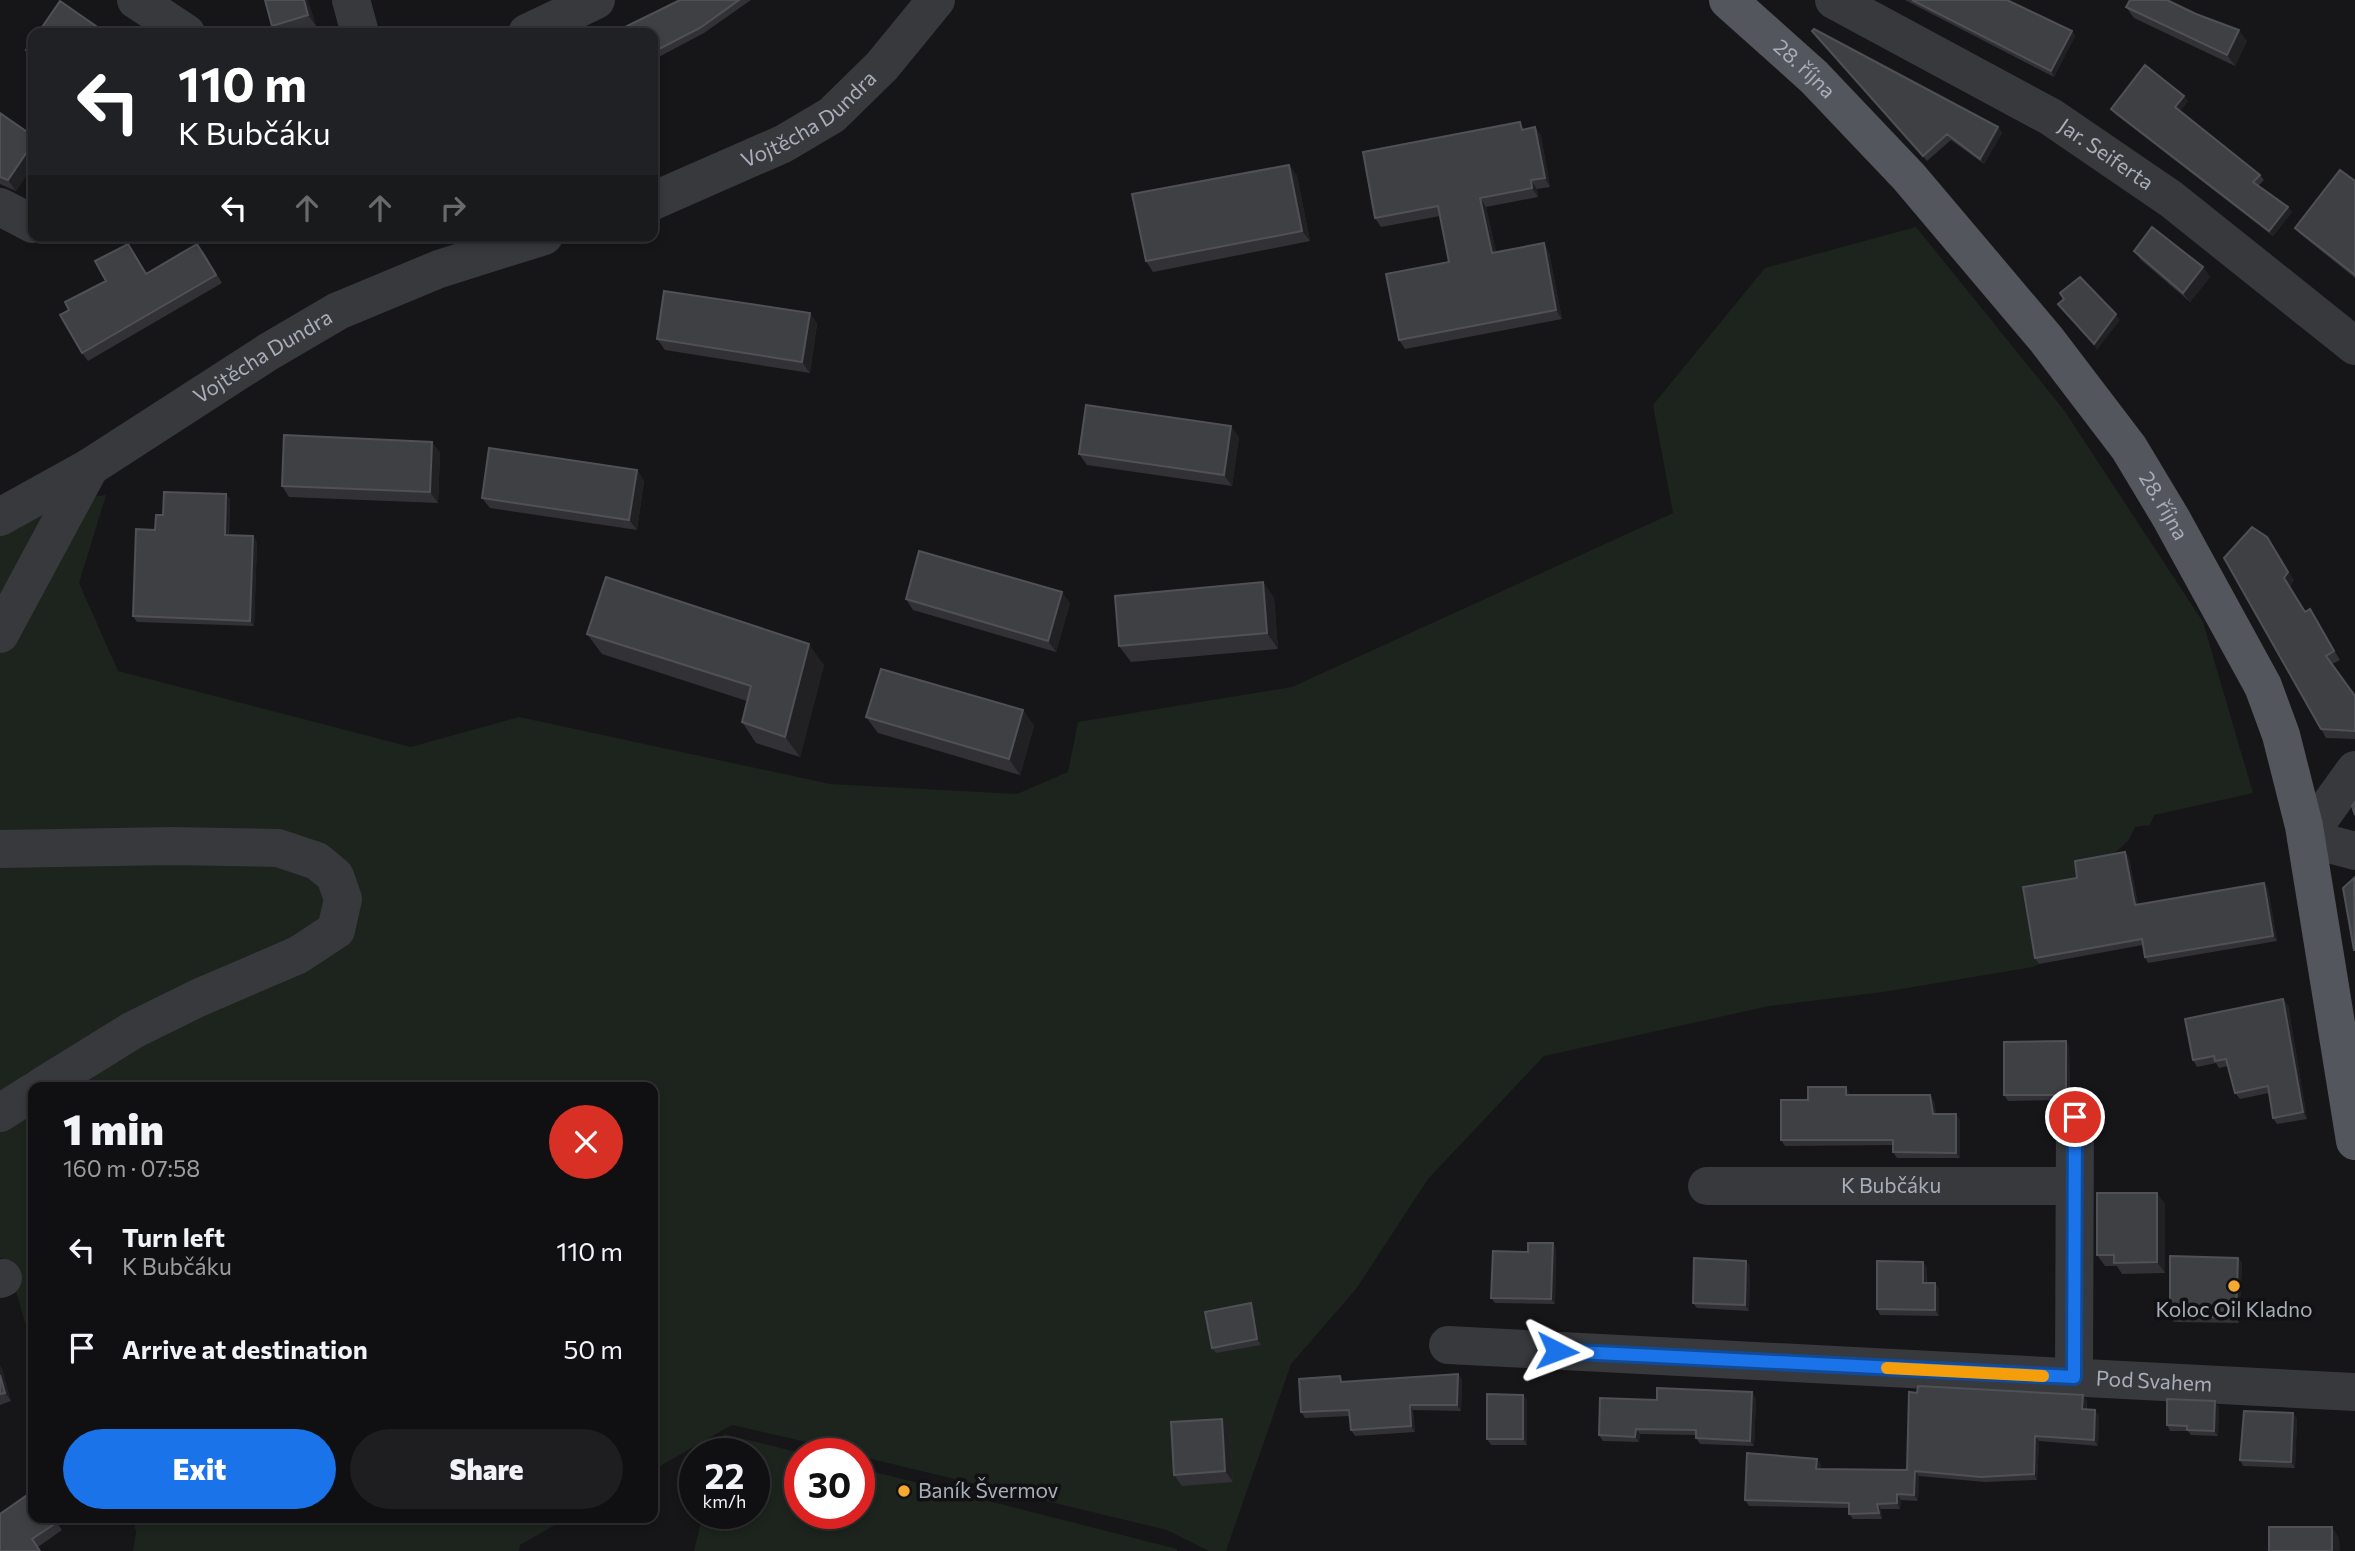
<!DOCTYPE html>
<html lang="en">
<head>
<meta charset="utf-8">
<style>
  body { margin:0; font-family:Commissioner,sans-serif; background:#1e1e20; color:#f1f3f6; height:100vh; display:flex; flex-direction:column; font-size:26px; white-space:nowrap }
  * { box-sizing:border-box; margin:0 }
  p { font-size:23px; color:#9c9d9f }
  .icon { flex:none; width:38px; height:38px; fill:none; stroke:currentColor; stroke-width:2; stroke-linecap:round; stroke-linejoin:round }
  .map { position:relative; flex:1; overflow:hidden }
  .drawer { position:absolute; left:28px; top:1082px; width:630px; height:441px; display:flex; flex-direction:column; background:#101012; border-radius:14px; box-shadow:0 4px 10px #0003,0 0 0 2px #303032 }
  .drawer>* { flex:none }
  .hud { position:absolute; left:28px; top:28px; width:630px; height:214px; border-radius:14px; box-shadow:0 4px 10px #0003,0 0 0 2px #303032; background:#202124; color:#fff; overflow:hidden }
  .speed { position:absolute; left:679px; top:1438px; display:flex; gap:14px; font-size:35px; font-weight:700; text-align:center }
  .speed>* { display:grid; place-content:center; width:91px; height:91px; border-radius:50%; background:#101012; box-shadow:0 4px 10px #0003,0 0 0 2px #303032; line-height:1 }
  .speed small { font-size:18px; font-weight:400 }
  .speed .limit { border:10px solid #d22; background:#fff; color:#111 }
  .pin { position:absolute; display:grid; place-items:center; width:60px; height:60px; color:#fff; margin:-30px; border:4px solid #fff; border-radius:50%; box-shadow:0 2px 7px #0007 }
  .me { position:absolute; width:77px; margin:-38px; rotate:93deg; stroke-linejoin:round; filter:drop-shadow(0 0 5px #0008) }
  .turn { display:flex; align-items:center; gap:24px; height:147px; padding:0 35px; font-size:32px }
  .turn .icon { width:91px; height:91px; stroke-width:2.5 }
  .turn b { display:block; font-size:49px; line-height:60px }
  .lanes { display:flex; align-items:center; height:66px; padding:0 35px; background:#0003; justify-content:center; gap:35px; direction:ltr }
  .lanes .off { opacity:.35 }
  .round { display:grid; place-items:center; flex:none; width:74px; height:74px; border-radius:37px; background:#1e1e20 }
  .summary { display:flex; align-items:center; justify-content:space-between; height:119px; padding:0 35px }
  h1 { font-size:42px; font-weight:800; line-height:52px }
  .cta { display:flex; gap:14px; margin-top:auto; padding:14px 35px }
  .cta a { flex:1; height:80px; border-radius:42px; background:#1a73e8; color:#fff; font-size:28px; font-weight:800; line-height:80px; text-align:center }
  .cta a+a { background:#1e1e20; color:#f1f3f6 }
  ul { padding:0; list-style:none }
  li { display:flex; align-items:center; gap:21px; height:98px; padding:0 35px }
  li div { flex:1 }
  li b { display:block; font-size:26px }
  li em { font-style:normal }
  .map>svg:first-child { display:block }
</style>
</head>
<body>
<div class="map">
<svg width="2355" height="1551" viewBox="0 0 2355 1551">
  <rect width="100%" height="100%" fill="#161618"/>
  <path fill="#1c241d" d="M1916,227L2064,410L2203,622L2253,793L2154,815L2150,825L2135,827L2129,840L2083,882L2041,963L2033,967L1883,992L1769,1006L1544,1056L1428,1179L1356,1289L1291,1364L1226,1551H1209L1167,1530L859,1456V1454L732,1425L653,1470V1087H33V1331L25,1323L7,1260L0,1258V535L50,502L106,495L79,583L118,671L411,747L519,717L830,784L1017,794L1068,772L1078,722L1292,687L1673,513L1653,405L1765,268Z
    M724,1434L805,1454H800V1514H859V1468L1177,1549V1551H694L703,1514H754V1454H718Z
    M133,1517H569L520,1545L519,1551H133L136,1533Z"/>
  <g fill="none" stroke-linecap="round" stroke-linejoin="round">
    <g stroke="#37393d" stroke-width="38">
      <path d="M136,0L186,33"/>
      <path d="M351,0L360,33"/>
      <path id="s1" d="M1834,0L2051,117L2171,199L2355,346"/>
      <path d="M527,33L596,0"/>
      <path id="s2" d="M653,201L783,144L832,115L882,66L936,0"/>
      <path d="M0,207L33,224"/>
      <path id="s3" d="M0,517L90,467L268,352L338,311L439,269L544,236"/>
      <path d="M0,634L90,467"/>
      <path d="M2355,770L2306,838L2355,851"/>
      <path d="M0,849L172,846L278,848L317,861L335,876L343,899L336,930L298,955L198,998L133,1030L41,1087"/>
      <path d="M0,1113L33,1092"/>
      <path id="s4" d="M1707,1186H2074"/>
      <path d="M0,1279L3,1278"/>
      <path id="s5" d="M1448,1345L2355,1392"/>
      <path d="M2074,1377L2075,1117"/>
    </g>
    <path stroke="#53565d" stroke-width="38" id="s6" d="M1728,0L1814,77L1909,177L2046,339L2129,448L2171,518L2263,686L2281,735L2304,826L2355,1141"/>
  </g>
  <path fill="#323236" d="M265,0H308L316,26L292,33H278L272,26Z
    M680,0H751L704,33L653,60V33Z
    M1905,0H2007L2072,31L2075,36L2054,77Z
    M2126,7L2247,41L2235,66L2134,18Z
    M1812,31L1998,127L2002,133L1984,164L1951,140L1927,161Z
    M2188,101L2180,111L2260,175L2264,180L2258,186L2288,207L2292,212L2273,236L2115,114L2111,109Z
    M0,113L33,136V165L16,191L0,184Z
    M1535,127L1541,136L1550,187L1537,189L1538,197L1486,207L1496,252H1549L1562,319L1405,349L1399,340L1449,262L1440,216L1381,227L1375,218L1525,129Z
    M1289,165L1297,176L1310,241L1153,272L1146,261Z
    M2355,181V278L2299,233L2295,228Z
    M285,236H295L288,241Z
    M203,251L222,283L88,361L82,353L69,310L106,281L134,252L147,274Z
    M2134,251L2203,267L2210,277L2190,302L2141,260Z
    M810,313L817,324L810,373L665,350L657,339Z
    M1239,437L1232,486L1087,465L1079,454Z
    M432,442L440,453L438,503L289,497L282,486Z
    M637,470L644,481L637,530L490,508L482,498Z
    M226,494L230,499L229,535L257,542L254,626L137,622L133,616L155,530L163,515Z
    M2267,537L2294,580L2290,587L2305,612L2315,618L2340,660L2332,664L2355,696V739L2326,738L2321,729Z
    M1263,582L1274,598L1278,649L1131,662L1119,646Z
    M906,599L1070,603L1056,652L913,610Z
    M587,634L824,665L800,757L756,743L742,722L747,701L602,654Z
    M1023,710L1034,726L1020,775L878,733L866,717Z
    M2125,852L2129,858L2138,905L2264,883L2268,889L2277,941L2148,963L2145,957L2143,945L2039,964L2035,958L2077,878Z
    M2288,1005L2307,1119L2277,1124L2273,1118L2269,1093L2240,1099L2235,1093L2228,1066L2219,1068L2216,1063L2197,1067L2193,1060Z
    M2066,1041L2069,1047L2070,1096L2062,1100L2008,1101L2004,1095Z
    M1849,1092V1095L1934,1101L1936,1114H1956L1960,1120V1158H1897L1893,1152V1145L1785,1146L1781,1140L1808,1100Z
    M2165,1204V1273L2122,1274L2117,1266H2105L2097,1255Z
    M1553,1243L1556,1249L1555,1304L1495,1303L1491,1298L1528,1252Z
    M2238,1258L2242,1263L2239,1323L2174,1322L2170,1316Z
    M1746,1261L1750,1266L1749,1311L1697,1308L1693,1303Z
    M1923,1262L1927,1268V1283H1935L1939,1289V1316L1880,1315L1877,1309Z
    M1254,1308L1261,1345L1216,1353L1212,1348Z
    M0,1366L11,1401L0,1405Z
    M1458,1374L1462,1379L1461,1411L1413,1410L1415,1432L1355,1436L1351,1430L1350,1416L1305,1418L1301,1412L1344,1382Z
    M1523,1395L1527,1400V1445H1491L1487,1439Z
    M1756,1398L1754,1446L1700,1444L1696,1438V1435L1640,1434L1639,1442L1603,1441L1599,1435L1657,1400Z
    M2087,1400V1409L2099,1415L2098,1446L2039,1441L2037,1480L1985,1482L1919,1476L1918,1501L1901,1500L1900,1509H1881L1882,1519H1853L1849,1514V1508L1749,1506L1745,1500L1817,1459L1821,1465L1820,1469L1907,1470Z
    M2219,1407L2218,1436L2191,1435L2188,1431H2170L2167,1425Z
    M2297,1418L2295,1468L2243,1466L2240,1460Z
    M1222,1419L1230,1430L1233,1482L1182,1486L1174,1475Z
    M53,1517L62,1530L38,1547L0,1551Z"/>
  <path fill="#212124" d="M304,0H308L316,26L308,15Z
    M2239,30L2247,41L2235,66L2227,55Z
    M2072,31L2075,36L2054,77L2051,71Z
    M2184,96L2188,101L2179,113L2175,107Z
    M1535,127L1541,136L1550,187L1545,178Z
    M1998,127L2002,133L1984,164L1980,159Z
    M33,143V165L16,191L8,180Z
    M1289,165L1297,176L1310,241L1302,231Z
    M1531,180L1537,189L1538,197L1532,188Z
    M1480,198L1486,207L1498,262L1492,253Z
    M2288,207L2292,212L2273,236L2269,231Z
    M1544,243L1549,252L1562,319L1556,310Z
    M2203,267L2210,277L2190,302L2183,293Z
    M810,313L817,324L810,373L802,362Z
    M2116,314L2120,320L2097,350L2094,344Z
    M1231,426L1239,437L1232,486L1224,475Z
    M432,442L440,453L438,503L430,492Z
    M637,470L644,481L637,530L629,520Z
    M226,494L230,499L228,540L225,535Z
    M253,536L257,542L254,626L250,621Z
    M2267,537L2294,580L2290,587L2284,578Z
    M1263,582L1274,598L1278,649L1267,633Z
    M1062,592L1070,603L1056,652L1048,641Z
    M809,644L824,665L800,757L785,737Z
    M1023,710L1034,726L1020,775L1009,759Z
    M2125,852L2129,858L2139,911L2135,905Z
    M2264,883L2268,889L2277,941L2273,936Z
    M2283,999L2288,1005L2307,1119L2303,1112Z
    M2066,1041L2069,1047L2070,1096L2066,1091Z
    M1846,1087L1849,1092V1101L1846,1095Z
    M1930,1095L1934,1101L1937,1120L1933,1114Z
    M1956,1114L1960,1120V1158L1956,1153Z
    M2157,1193L2165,1204V1273L2157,1262Z
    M1553,1243L1556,1249L1555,1304L1551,1299Z
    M2238,1258L2242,1263L2239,1323L2236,1318Z
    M1746,1261L1750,1266L1749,1311L1745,1305Z
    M1923,1262L1927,1268L1926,1288L1923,1283Z
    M1935,1283L1939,1289V1316L1935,1310Z
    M1251,1303L1254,1308L1261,1345L1257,1339Z
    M0,1366L2,1368L11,1401L5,1393L0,1375Z
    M1458,1374L1462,1379L1461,1411L1457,1405Z
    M1752,1392L1756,1398L1754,1446L1750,1441Z
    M1523,1395L1527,1400V1445L1523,1439Z
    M2083,1395L2087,1400L2086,1415L2082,1409Z
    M2215,1401L2219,1407L2218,1436L2214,1431Z
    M1410,1405L1413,1410L1415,1432L1411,1426Z
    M2095,1410L2099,1415L2098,1446L2094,1440Z
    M2293,1413L2297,1418L2295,1468L2291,1462Z
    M1222,1419L1230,1430L1233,1482L1225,1471Z
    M1636,1429L1640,1434L1639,1442L1635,1437Z
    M2035,1436L2039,1441L2037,1480L2034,1474Z
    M1817,1459L1821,1465L1820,1475L1816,1469Z
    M1915,1471L1919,1476L1918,1501L1914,1495Z
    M1897,1494L1901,1500L1900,1509L1897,1503Z
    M1877,1504L1881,1509L1882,1519L1879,1513Z
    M2332,1527L2339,1538L2340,1551H2332Z"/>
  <path fill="#3f4044" stroke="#4f5156" stroke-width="2" d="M265,0H304L308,15L272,26Z
    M680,0H739L700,28L653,52V33H613Z
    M1912,0H2007L2072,31L2051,71Z
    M2130,0H2167L2196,14L2239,30L2227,55L2126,7Z
    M60,1L106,33H38Z
    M1814,29L1998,127L1980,159L1947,134L1923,156L1812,31Z
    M33,40V55L26,50Z
    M2145,65L2184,96L2175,107L2260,175L2253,182L2288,207L2269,231L2111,109Z
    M0,113L33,136V143L8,180L0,177Z
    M1520,122L1522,130L1535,127L1545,178L1531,180L1532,188L1480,198L1492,253L1544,243L1556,310L1399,340L1386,274L1449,262L1438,206L1375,218L1363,152Z
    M1289,165L1302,231L1146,261L1132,194Z
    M2340,170L2355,181V275L2295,228Z
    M2152,227L2203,267L2183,293L2134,251Z
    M128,244L146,274L197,244L216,275L82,353L60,315L69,310L65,302L106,281L95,261Z
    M2080,277L2116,314L2094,344L2058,304L2064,299L2060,293Z
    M664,291L810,313L802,362L657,339Z
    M1086,405L1231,426L1224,475L1079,454Z
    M284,435L432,442L430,492L282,486Z
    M489,448L637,470L629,520L482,498Z
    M164,492L226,494L225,535L253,536L250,621L133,616L136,529L155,530L156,515H163Z
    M2252,527L2267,537L2288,572L2284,578L2305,612L2310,609L2334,651L2326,656L2355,696V731L2321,729L2224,558Z
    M919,551L1062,592L1048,641L906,599Z
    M606,577L809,644L785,737L742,722L751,686L587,634Z
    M1263,582L1267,633L1119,646L1115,596Z
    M881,669L1023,710L1009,759L866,717Z
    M2355,802V815L2352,806Z
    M2125,852L2135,905L2264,883L2273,936L2145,957L2142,939L2035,958L2023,887L2077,878L2075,861Z
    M2354,878L2355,950H2354L2343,888Z
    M2283,999L2303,1112L2273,1118L2268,1086L2235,1093L2226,1059L2215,1061L2214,1056L2193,1060L2185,1019Z
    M2066,1041V1091L2058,1095H2004V1042Z
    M1808,1087H1846V1095H1930L1933,1114H1956V1153L1893,1152V1140H1781V1100H1808Z
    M2097,1193H2157V1262L2114,1263V1255H2097Z
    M1528,1243H1553L1551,1299L1491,1298L1493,1251L1528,1252Z
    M2170,1256L2238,1258L2236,1318L2170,1316Z
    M1694,1258L1746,1261L1745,1305L1693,1303Z
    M1877,1261L1923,1262V1283H1935V1310L1877,1309Z
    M1251,1303L1257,1339L1212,1348L1205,1312Z
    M1458,1374L1457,1405H1410L1411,1426L1351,1430L1349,1410L1301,1412L1299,1379L1340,1376L1341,1382Z
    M0,1375L5,1393L0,1394Z
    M1918,1386L2083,1395L2082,1409L2095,1410L2094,1440L2035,1436L2034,1474L1981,1477L1915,1471L1914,1495L1897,1494V1503L1877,1504L1879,1513L1849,1514V1503L1745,1500L1747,1453L1817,1459L1816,1469L1907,1470L1909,1392L1917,1393Z
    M1657,1388L1752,1392L1750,1441L1696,1438V1430L1636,1429L1635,1437L1599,1435L1600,1398L1657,1400Z
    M1487,1394L1523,1395V1439H1487Z
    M2167,1399L2215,1401L2214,1431L2187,1430V1426L2167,1425Z
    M2244,1411L2293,1413L2291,1462L2240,1460Z
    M1222,1419L1225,1471L1174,1475L1171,1422Z
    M33,1491V1517H52L56,1523L32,1539L40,1551H0V1514Z
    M2269,1527H2332V1551H2269Z"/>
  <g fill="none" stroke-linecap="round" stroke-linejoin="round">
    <defs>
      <path id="route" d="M1557,1351L2074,1377L2075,1117"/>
    </defs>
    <use href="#route" stroke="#114b97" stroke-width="18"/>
    <use href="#route" stroke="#1a73e8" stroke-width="12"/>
    <path stroke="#f59e0b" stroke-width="12" d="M1887,1368L2043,1376"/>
  </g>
  <g fill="#f6a830" stroke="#111113" stroke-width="2.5">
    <circle cx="2234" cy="1286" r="7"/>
    <circle cx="904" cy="1491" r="7"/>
  </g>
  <g text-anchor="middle" stroke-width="7" stroke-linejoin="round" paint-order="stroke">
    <g font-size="21" fill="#a8aeb9" stroke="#111113">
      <text dy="7" stroke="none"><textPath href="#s6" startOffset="103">28. října</textPath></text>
      <text dy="7" stroke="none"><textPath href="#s2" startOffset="177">Vojtěcha Dundra</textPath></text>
      <text dy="7" stroke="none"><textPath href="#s1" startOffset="313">Jar. Seiferta</textPath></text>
      <text dy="7" stroke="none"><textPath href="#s3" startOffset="308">Vojtěcha Dundra</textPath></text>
      <text dy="7" stroke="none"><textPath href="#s6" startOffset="670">28. října</textPath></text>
      <text dy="7" stroke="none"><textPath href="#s4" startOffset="184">K Bubčáku</textPath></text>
      <text dy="7" stroke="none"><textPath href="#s5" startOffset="707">Pod Svahem</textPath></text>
    </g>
    <g font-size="21" fill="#a8aeb9" stroke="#111113">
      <text x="2234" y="1317">Koloc Oil Kladno</text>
      <text x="918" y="1498" text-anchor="start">Baník Švermov</text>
    </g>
  </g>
</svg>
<div class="speed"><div>22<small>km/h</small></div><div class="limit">30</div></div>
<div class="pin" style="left:2075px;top:1117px;background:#d93025"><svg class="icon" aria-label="arrive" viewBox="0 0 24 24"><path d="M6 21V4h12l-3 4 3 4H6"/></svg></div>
<svg class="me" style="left:1557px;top:1351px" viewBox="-20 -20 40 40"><path d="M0-17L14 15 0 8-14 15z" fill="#1a73e8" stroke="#fff" stroke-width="4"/></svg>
<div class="hud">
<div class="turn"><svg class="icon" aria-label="left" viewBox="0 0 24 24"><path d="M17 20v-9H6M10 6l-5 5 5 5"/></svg><div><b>110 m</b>K Bubčáku</div></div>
<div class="lanes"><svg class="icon" aria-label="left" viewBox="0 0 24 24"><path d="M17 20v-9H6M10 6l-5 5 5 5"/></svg><svg class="icon off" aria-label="ahead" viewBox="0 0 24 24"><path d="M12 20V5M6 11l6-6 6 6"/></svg><svg class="icon off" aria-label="ahead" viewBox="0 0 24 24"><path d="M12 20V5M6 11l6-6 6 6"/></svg><svg class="icon off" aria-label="right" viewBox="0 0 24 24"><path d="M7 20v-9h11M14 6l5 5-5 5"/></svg></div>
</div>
<section class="drawer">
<div class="summary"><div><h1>1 min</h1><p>160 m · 07:58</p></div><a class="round" style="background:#d93025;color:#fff"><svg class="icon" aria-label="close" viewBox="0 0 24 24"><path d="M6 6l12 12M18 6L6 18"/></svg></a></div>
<ul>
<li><svg class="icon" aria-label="left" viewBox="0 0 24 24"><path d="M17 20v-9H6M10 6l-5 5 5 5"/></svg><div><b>Turn left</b><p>K Bubčáku</p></div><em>110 m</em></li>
<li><svg class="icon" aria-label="arrive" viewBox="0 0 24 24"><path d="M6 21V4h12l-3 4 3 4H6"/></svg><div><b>Arrive at destination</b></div><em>50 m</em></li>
</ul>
<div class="cta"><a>Exit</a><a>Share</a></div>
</section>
</div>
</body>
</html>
